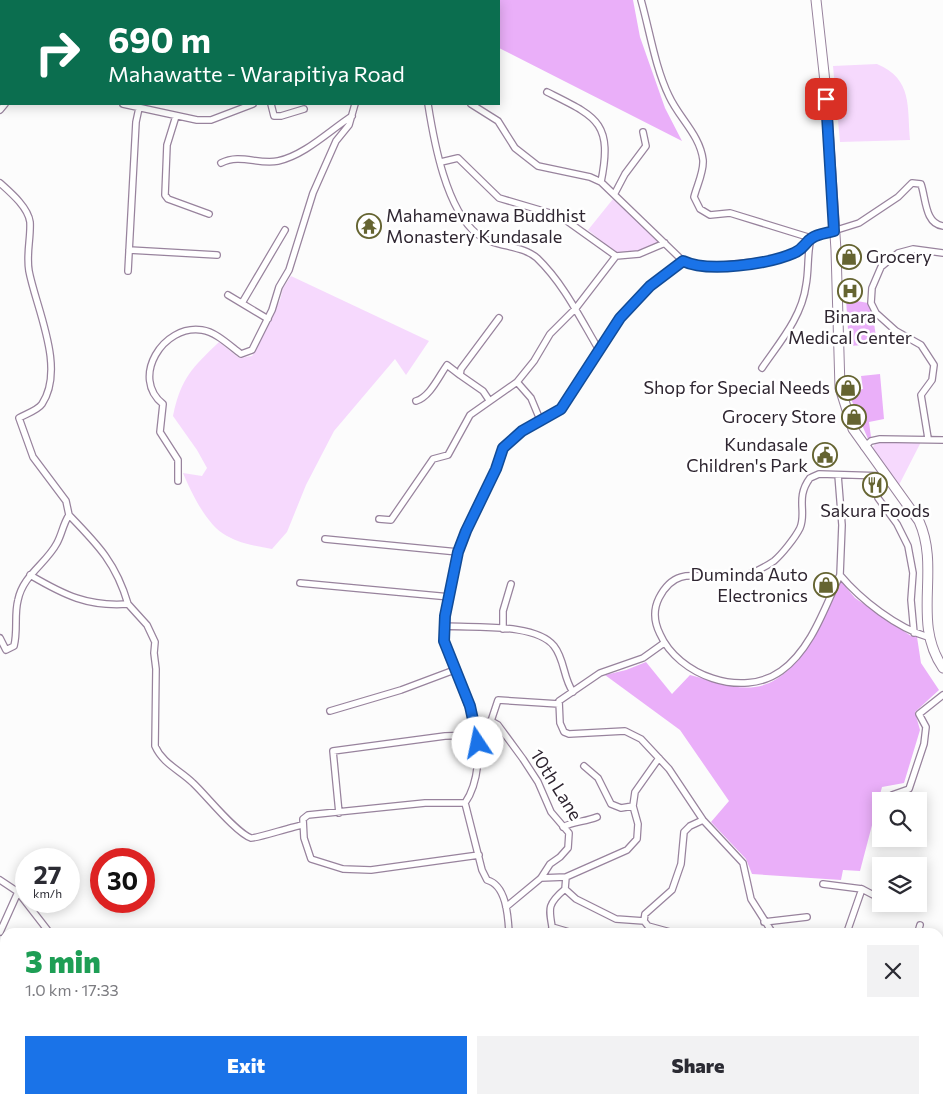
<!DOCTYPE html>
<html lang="en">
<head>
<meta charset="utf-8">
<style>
  body { margin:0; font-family:Commissioner,sans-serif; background:#f2f2f3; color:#2b2b33; height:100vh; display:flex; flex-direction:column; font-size:19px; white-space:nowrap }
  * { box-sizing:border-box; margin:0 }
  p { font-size:16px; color:#7c7c81 }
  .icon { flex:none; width:28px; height:28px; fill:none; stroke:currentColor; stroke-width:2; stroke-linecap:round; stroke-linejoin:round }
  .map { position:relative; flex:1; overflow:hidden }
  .panel { position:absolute; left:0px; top:928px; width:944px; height:176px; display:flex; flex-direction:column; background:#fff; border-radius:15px 15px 0 0; box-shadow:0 2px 12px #0003 }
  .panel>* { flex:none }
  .guide { position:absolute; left:0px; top:0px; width:500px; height:105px; box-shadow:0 2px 12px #0003; background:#0b6e4f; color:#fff; overflow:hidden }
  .tools { position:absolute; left:872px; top:792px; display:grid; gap:10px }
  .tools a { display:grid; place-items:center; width:55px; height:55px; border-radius:0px; background:#fff; box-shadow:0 2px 12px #0003; font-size:25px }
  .speed { position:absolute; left:15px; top:848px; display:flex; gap:10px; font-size:25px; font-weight:700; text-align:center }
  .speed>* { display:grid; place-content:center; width:65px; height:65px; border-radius:50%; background:#fff; box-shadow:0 2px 12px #0003; line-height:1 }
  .speed small { font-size:12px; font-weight:400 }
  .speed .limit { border:8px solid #d22; background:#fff; color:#111 }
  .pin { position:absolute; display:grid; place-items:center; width:42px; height:42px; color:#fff; margin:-21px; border-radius:10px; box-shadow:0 2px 8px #0006 }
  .me { position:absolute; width:55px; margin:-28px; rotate:349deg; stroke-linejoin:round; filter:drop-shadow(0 0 4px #0008) }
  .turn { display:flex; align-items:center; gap:18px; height:105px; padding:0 25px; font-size:22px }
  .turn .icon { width:65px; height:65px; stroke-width:2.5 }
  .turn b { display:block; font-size:35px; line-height:42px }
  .round { display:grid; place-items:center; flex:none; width:52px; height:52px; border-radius:0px; background:#f2f2f3 }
  .overview { display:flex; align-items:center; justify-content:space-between; height:85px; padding:0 25px }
  h1 { font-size:30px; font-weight:800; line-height:38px; color:#1e9e55 }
  .cta { display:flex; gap:10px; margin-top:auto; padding:10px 25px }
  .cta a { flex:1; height:58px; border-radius:0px; background:#1a73e8; color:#fff; font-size:20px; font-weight:800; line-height:58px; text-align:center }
  .cta a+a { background:#f2f2f3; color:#2b2b33 }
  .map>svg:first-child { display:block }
</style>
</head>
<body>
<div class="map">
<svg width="943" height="1103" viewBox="0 0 943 1103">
  <rect width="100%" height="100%" fill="#fcfcfc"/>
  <path fill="#f6d9fd" d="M877,64C913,79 907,107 910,140L840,142L833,66Z
    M613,199L660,242L638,251L616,253L588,230Z
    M291,276L429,341L406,375L395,359L334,431L306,485L287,532L272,549C256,546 241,544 227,536C207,526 191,492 183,473L202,476L207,468L197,450L173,416C181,378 192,368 219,342L239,358L252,356L280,300L283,288Z
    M922,440L899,485L872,448L876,443Z"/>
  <path fill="#eaaff9" d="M437,0H633L640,37L665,108L682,141L499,48V1Z
    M846,299L868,303L872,309L877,344L849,346Z
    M880,374L884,419L869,422L871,437L868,439L848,392L863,389L861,376Z
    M841,581L855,598L911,636L917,637L921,663L939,690L915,712L920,730L904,783L882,787L860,871L843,870L841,880L752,874L746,859L711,822L729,801L680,730L605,675L626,670L646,662L672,694L690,675C710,680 734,690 755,687C800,681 823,617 841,581Z"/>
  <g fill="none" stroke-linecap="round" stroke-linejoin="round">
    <defs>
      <path id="minor" d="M641,0C650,32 655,67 669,96C679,118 700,135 703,160C704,172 697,185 694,197L700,209L710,215L730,213L811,238C807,254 809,270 806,285C802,317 779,343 762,368
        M0,29L1,37
        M547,92C597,117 613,122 601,182
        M123,104L197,120H211L253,104
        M271,104L274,116H281L304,109
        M428,104C434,142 446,209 477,234C495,248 521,244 537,258C564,284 580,318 599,350
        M471,104L498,121L515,148L538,166L590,177L601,182L683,261L704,267L765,261L792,254L804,249L811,238L859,223L898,197L912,183L921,184C926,199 925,224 943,226
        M0,110L5,104
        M176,116L167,145L165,195L168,199L209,214
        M441,162L458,158L499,198L560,216L616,256
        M221,163C240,153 258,165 278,161C305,155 329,131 352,116
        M0,183C10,192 28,207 30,222C31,238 26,254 29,271C36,308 66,368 42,404C38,410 26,414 19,418L33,457L66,501L69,515C63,524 62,534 57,543C46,564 23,575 18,600C14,615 18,630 14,646L6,650L0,638
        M615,193L625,174L646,146L643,132
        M129,250L217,255
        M128,271L136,122L139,108
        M228,295L268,319
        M242,303L285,230
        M517,382L531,398L541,422
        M489,400L483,391L460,375L461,369L499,318
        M416,401C430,397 439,376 447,365L460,375
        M928,438L921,395L932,380L934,365L921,345L896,331L876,313L871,303L872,288L881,267L898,253L913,249L943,253
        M864,447L871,441L880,439L943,440
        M838,475L842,525L840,575C861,600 897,628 928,637
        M885,476L878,485V498L897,524L908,546L913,573L911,600L914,633
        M178,481V460L160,432L163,404C130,378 163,324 202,330C216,332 229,345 241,354L252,350L272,310L279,287L289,270L313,193L336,141L349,125L355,104
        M69,515C98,545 116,563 128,604
        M379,519L391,520L433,459L448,455L470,415L517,382L534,361L550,334L576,308L616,256L639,254L665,243
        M325,539L458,552
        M30,575C64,595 88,607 128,604L147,625L155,642L154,653L156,669L155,746C163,764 180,770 193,783C206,795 236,833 251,838C255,839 294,826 303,825
        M840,575C825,607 811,650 781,671C742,699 678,675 660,634C654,622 653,610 659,598C677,562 703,581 732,578C747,577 762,569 774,561C782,554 795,538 800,528C807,512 795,498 810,478L819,474L885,476
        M300,583L450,597
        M446,626C475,628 536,623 554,646C565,660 563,678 573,692
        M503,629V611L511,584
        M664,643L643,658L600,673L559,701L560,723L564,732L569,734L625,731L641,739L669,769L703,820L743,863L751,899L772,932
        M330,711L401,690L457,669
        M491,721L498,725L523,759L538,782L551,812L569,833L568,848L560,857L550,864L541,878L506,907
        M491,721L475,725C481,748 479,783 465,803L482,870L487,880C506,885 508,915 509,932
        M491,721L498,700L559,704
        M475,725L460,684L457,669L449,658L444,641L446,626L445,616L458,552L466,531L496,469L503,448L522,431L561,409L620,318L650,286L683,261
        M584,766L598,778L611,804L621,808L633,806
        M891,801L892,795L909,789L924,744L926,727L919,714L943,695
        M465,803H425L308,815L303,819L304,838L311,859L343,869L371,870L479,855
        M339,813L333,751L445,736L477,735
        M563,827C574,821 585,822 597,817
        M541,878L566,877L627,850L637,839L638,824L633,806L635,792L659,758
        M0,880L18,892L49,932
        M823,884L862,889L847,932
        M565,889L576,899L616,919L644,921
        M862,889L881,899
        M764,922L807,917
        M552,927L569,932
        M0,932L18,892
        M553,932C549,909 546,905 565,889L566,877
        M670,932L648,926L644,921L645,914L672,890L681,864L684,832L690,826L703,820
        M918,932L920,925
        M939,1063L943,1070
        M939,1093L943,1081
        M117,1099L120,1103
        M447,1099L448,1103
        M490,1099L491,1103
        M550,1099L551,1103
        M831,1099L837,1103
        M421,1103L423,1099
        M935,1103L937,1099"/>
      <path id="highway" d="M816,0L825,82L836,250L840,388L853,429L919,521C941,570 911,621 943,668"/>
    </defs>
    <use href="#minor" stroke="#98839d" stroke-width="8"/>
    <use href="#highway" stroke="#98839d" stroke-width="11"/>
    <use href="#minor" stroke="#fff" stroke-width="5.5"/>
    <use href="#highway" stroke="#fff" stroke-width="9"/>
  </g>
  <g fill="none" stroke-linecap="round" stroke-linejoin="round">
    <defs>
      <path id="route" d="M478,743L470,706L444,641L445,616L458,552L466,531L496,469L503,448L522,431L561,409L620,318L650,286L683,261C708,273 769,264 794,253C804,249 805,242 812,238C817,234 827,233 834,231L826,99"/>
    </defs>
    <use href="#route" stroke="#114b97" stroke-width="12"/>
    <use href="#route" stroke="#1a73e8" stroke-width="9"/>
  </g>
  <defs>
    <symbol id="temple-ring" viewBox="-11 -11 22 22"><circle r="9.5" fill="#fff" stroke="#656431" stroke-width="1.5"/><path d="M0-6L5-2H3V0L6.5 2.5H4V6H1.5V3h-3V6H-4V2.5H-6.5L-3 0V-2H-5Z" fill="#656431"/></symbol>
    <symbol id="shop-ring" viewBox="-11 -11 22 22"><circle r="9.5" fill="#fff" stroke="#656431" stroke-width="1.5"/><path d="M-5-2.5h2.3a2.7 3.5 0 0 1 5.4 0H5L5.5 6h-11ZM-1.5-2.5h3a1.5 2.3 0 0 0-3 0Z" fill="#656431"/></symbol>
    <symbol id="hospital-ring" viewBox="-11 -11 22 22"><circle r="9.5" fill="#fff" stroke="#656431" stroke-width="1.5"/><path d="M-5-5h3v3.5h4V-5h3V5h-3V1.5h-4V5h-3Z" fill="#656431"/></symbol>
    <symbol id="civic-ring" viewBox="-11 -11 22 22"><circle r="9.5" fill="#fff" stroke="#656431" stroke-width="1.5"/><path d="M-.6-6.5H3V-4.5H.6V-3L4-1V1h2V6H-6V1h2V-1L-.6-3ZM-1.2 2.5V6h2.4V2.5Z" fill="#656431"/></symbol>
    <symbol id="restaurant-ring" viewBox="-11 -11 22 22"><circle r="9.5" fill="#fff" stroke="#656431" stroke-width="1.5"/><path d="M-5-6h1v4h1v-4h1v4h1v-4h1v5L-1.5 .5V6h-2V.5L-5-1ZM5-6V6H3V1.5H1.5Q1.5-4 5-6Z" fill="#656431"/></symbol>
  </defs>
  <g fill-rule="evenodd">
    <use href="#temple-ring" x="355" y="212" width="28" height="28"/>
    <use href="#shop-ring" x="835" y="243" width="28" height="28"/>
    <use href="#hospital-ring" x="836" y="277" width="28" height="28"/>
    <use href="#shop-ring" x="834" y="374" width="28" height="28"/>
    <use href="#shop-ring" x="840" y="403" width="28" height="28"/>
    <use href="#civic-ring" x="811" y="441" width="28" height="28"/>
    <use href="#restaurant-ring" x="861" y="471" width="28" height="28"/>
    <use href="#shop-ring" x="812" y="571" width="28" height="28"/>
  </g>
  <g text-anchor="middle" stroke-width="5" stroke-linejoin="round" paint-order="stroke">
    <g font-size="18" fill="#2f2631" stroke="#fff" text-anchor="end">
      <text x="386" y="222" text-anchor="start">Mahamevnawa Buddhist<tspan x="386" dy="21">Monastery Kundasale</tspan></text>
      <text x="866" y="263" text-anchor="start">Grocery</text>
      <text x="850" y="323" text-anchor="middle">Binara<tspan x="850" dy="21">Medical Center</tspan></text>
      <text x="830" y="394">Shop for Special Needs</text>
      <text x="836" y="423">Grocery Store</text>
      <text x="808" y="451">Kundasale<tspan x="808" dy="21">Children's Park</tspan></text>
      <text x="875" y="517" text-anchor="middle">Sakura Foods</text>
      <text x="808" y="581">Duminda Auto<tspan x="808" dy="21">Electronics</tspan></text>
    </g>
    <g font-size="18" fill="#2f2631" stroke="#fff">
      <text transform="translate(556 785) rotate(58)" y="6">10th Lane</text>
    </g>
  </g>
</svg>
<div class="tools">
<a><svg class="icon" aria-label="search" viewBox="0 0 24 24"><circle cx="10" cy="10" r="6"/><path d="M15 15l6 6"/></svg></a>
<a><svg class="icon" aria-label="layers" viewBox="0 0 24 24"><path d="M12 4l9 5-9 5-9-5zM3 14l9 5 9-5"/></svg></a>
</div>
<div class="speed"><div>27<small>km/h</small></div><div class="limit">30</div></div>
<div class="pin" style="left:826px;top:99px;background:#d93025"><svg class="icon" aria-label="arrive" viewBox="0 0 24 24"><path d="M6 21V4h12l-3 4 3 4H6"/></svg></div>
<svg class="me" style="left:478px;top:743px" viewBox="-20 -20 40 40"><circle r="19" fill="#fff"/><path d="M0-13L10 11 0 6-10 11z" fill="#1a73e8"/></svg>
<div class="guide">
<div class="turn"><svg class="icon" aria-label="right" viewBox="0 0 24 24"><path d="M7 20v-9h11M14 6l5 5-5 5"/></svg><div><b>690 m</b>Mahawatte - Warapitiya Road</div></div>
</div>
<section class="panel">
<div class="overview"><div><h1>3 min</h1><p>1.0 km · 17:33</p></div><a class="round"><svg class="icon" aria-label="close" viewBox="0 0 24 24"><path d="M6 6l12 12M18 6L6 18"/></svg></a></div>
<div class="cta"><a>Exit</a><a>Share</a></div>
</section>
</div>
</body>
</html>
